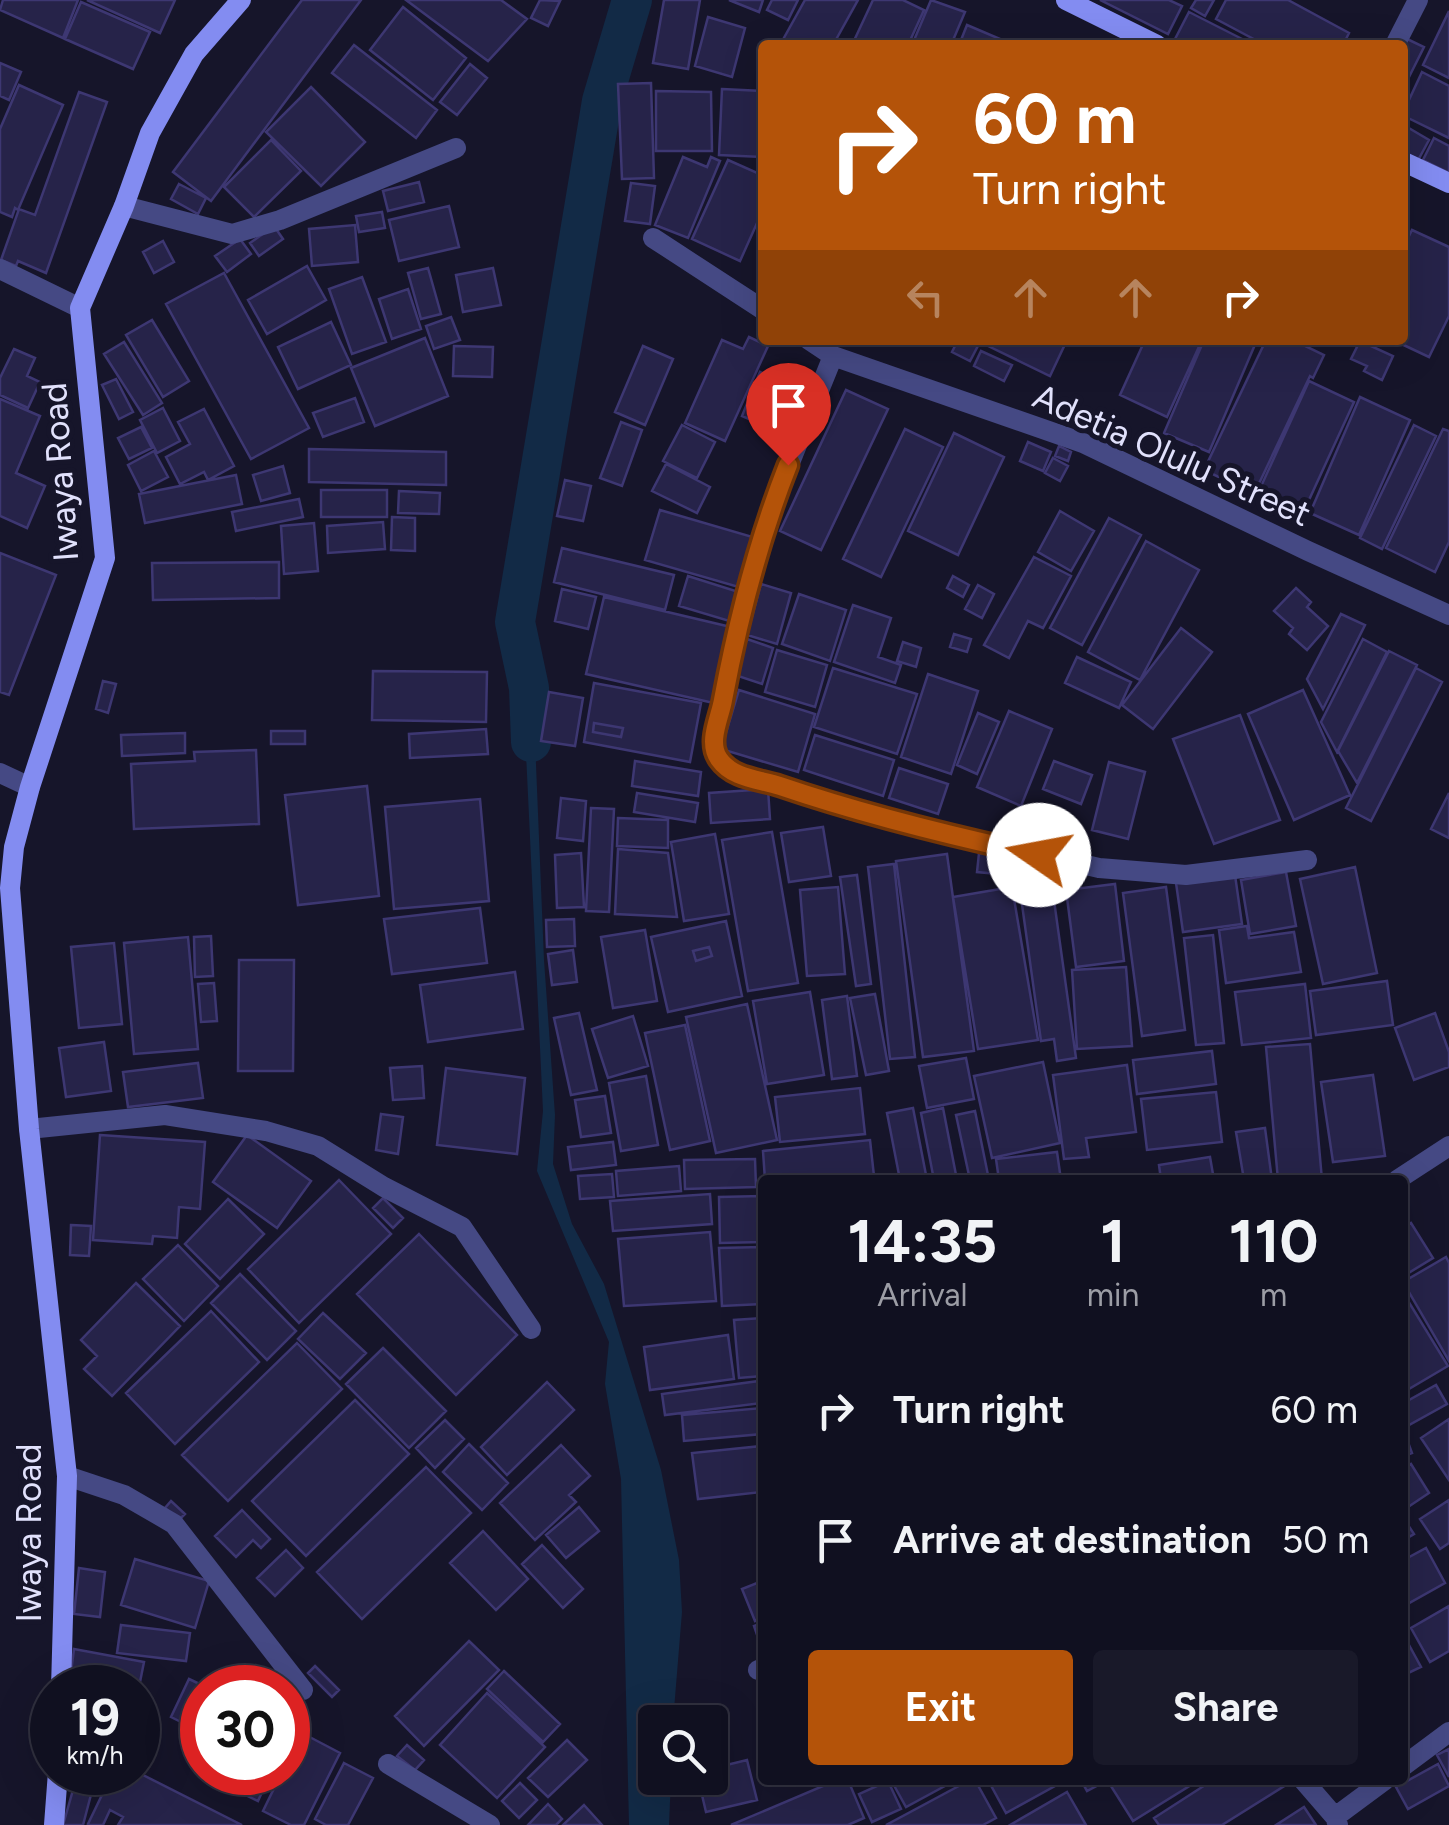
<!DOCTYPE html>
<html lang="en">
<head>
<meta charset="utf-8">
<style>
  body { margin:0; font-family:Figtree,sans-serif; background:#191929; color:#f1f3f6; height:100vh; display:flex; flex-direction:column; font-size:38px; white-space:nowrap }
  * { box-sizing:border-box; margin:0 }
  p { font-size:32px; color:#9c9da5 }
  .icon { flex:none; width:55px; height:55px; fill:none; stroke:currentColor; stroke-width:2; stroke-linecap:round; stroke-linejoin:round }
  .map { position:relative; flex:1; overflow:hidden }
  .panel { position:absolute; left:758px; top:1175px; width:650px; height:610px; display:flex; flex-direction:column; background:#101020; border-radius:10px; box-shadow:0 10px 40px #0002,0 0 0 2px #30303e }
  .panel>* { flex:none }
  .guide { position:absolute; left:758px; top:40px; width:650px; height:305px; border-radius:10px; box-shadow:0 10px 40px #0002,0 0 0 2px #30303e; background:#b45309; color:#fff; overflow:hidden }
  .tools { position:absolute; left:638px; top:1705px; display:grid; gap:20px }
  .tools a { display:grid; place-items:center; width:90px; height:90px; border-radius:10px; background:#101020; box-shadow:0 10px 40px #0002,0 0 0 2px #30303e; font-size:50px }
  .speed { position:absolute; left:30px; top:1665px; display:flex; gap:20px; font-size:50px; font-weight:700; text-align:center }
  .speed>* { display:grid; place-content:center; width:130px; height:130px; border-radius:50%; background:#101020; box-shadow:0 10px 40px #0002,0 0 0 2px #30303e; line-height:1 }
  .speed small { font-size:25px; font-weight:400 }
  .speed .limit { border:15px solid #d22; background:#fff; color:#111 }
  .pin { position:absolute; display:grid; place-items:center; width:85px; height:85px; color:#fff; margin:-102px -42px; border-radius:50% 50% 50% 0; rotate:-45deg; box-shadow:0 0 10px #0007 }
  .pin .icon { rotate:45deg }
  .me { position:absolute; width:110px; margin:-55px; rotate:282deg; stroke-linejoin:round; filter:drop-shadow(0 0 8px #0008) }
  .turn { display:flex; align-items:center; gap:35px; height:210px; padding:0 50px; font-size:45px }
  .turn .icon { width:130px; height:130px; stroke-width:2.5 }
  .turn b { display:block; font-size:70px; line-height:85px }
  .lanes { display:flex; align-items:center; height:95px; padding:0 50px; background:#0003; justify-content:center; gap:50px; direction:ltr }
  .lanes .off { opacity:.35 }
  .eta { display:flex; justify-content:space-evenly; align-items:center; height:170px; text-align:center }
  .eta b { font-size:60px; font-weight:700; line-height:70px }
  .primary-button { display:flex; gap:20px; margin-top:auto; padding:20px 50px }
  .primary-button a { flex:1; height:115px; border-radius:10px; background:#b45309; color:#fff; font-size:40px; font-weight:700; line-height:115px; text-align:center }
  .primary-button a+a { background:#191929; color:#f1f3f6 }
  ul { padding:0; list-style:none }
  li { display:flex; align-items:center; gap:30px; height:130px; padding:0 50px }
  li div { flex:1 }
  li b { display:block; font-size:38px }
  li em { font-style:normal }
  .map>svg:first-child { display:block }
</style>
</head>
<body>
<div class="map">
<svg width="1449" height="1825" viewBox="0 0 1449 1825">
  <rect width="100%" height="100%" fill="#16152a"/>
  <path fill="#122a46" d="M523,690L533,691L544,960L555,1115L553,1164L572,1224L604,1284L661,1470L679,1560L682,1612L673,1722H655V1778H671L669,1825H629L621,1479L605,1384L609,1342L537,1171L543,1111Z"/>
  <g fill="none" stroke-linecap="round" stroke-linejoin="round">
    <path stroke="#122a46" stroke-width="40" d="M531,742L529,688L515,622L602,101L632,0"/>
  </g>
  <path fill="#262349" stroke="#3d3772" stroke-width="2.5" fill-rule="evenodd" d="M3,0H78L63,38L0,10Z
    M87,0H175L160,33Z
    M302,0H361L211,201L173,172Z
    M406,0H501L527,19L488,61Z
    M540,0L560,1L548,26L531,18Z
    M664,0H700L688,69L653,63Z
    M729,0H763L759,12Z
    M772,0H798L788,20L767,10Z
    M805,0H858L833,45H780Z
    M873,0H903L924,10L908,45H852Z
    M931,0L965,12L951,45H912Z
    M1100,0H1169L1182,6L1168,34Z
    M1196,0H1214L1205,16L1191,8Z
    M1226,0H1288L1349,33L1343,45H1265L1216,19Z
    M81,2L150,32L133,69L65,39Z
    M403,7L466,58L433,100L370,50Z
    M1449,11V78L1423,65Z
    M1189,12L1254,45H1181L1174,41Z
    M708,17L745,28L732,77L695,66Z
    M967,25L1012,44V45H959Z
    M1405,38L1424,47L1402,91V45Z
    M354,45L437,110L416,138L332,73Z
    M0,63L21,72L9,100L0,96Z
    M470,64L487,78L457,115L440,102Z
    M1422,72L1449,86V138L1402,115Z
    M651,83L654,178L622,179L618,84Z
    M19,85L63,105L18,210L15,208L12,217L0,212V129Z
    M311,87L365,142L321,186L266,132Z
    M722,89L762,91V157L719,155Z
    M656,91L711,92L712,151H656Z
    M79,92L107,102L46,273L18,261L16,266L1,260L19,209L35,215Z
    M1402,124L1429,140L1417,162L1402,154Z
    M1434,138L1449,146V173L1423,160Z
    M271,140L301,171L254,217L224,187Z
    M683,157L707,167L711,157L720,161L688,238L655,225Z
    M728,160L762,175V212L740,261L692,239Z
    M419,182L424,202L388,211L383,191Z
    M631,183L655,186L650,224L625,221Z
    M179,184L206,198L198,214L171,199Z
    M449,206L459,247L399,261L389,220Z
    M382,212L385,228L359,232L356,216Z
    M355,225L358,262L312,266L309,229Z
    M274,226L283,239L259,256L250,243Z
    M1412,230L1449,247V316L1429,357L1393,340H1402V250Z
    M240,239L251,254L227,272L215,256Z
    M163,241L174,262L154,273L143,252Z
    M307,266L326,300L267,334L248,300Z
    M428,268L441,314L421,319L408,273Z
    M493,268L501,305L463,312L456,275Z
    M224,273L309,428L251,459L166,304Z
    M362,277L386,342L352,354L329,289Z
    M408,289L421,329L392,339L379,299Z
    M451,317L460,340L434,349L426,326Z
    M152,320L189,381L163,397L126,335Z
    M331,322L351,365L298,389L278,347Z
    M749,337L768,346L725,441L685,423L722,340L743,349Z
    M425,338L448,396L375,426L351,368Z
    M958,340H981L970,361L952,352Z
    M988,340H1067L1050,376L986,345Z
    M1145,340H1202L1167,417L1120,395Z
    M1204,340H1257L1209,452L1164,433Z
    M1266,340H1293L1324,355L1313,378L1310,376L1254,494L1204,470Z
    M1360,341L1393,356L1382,380L1364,371L1367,366L1351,359Z
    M124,342L162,403L143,415L104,354Z
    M454,346L493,347L492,377L453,376Z
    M643,346L673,359L645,425L615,412Z
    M14,349L35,358L27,376L40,382L28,408L0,395V378Z
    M981,351L1012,365L1004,381L974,366Z
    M760,372L793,387L775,430L742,416Z
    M116,379L133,412L119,419L102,385Z
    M1309,381L1354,402L1303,513L1258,493Z
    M846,390L888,409L821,550L780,531Z
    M1360,397L1410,420L1359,535L1310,513Z
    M355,398L364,422L323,437L313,413Z
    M0,399L40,416L16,473L45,486L27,528L0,516Z
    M163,408L180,441L157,453L140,420Z
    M204,409L234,466L208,480L204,472L180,484L166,457L190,444L178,422Z
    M621,422L642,430L622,486L600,478Z
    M682,425L715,442L697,478L663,461Z
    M1414,425L1436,436L1382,549L1360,538Z
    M141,427L152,448L129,459L118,438Z
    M905,429L943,447L881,577L843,559Z
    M1443,429L1449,431V542L1435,572L1386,548Z
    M954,433L1004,457L958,555L908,531Z
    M1028,442L1051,452L1043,471L1020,461Z
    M1059,446L1071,452L1068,461L1055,456Z
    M309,449L446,452V485L309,482Z
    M154,451L168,477L141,491L128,465Z
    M1053,458L1068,466L1060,481L1045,473Z
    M666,464L710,487L697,513L652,491Z
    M283,466L290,493L261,501L253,475Z
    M236,475L242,504L145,523L139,494Z
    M565,480L591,486L583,521L557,516Z
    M321,490H387V517H321Z
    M399,491L440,493L439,514L398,513Z
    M299,499L303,517L236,531L232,512Z
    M660,510L756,538L742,588L645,560Z
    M1060,511L1094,531L1071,571L1038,552Z
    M392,517L415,518V551L391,550Z
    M1109,518L1141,535L1082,645L1050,628Z
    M383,522L385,549L328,553L327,526Z
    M314,523L318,571L284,574L281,526Z
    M1146,541L1199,570L1140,680L1088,652Z
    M562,548L674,575L665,610L554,582Z
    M0,553L56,575L9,695L0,692Z
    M1034,557L1071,576L1043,628L1028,621L1009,658L984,645Z
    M279,562V598L153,600L152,563Z
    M688,576L745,594L736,623L679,606Z
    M953,576L969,585L963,597L947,588Z
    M761,584L791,593L777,644L747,635Z
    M978,585L994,594L982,618L965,609Z
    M1296,588L1311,602L1307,607L1328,626L1307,650L1289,634L1293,628L1274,611Z
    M562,589L596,597L588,629L555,621Z
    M799,594L846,610L830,661L782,644Z
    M604,597L735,628L718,704L586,674Z
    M853,605L891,618L878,657L901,665L895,683L834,662Z
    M1341,614L1365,625L1323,709L1307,679Z
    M1181,628L1212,652L1153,729L1122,705Z
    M954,634L971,639L967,652L950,647Z
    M747,639L773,648L762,684L735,675Z
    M1363,639L1387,652L1337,752L1321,722Z
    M903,642L921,648L916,667L897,661Z
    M777,650L827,665L815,707L765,692Z
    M1389,651L1417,665L1357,783L1338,751Z
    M1077,657L1131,682L1119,708L1065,683Z
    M833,668L917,694L897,754L814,727Z
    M1416,668L1442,682L1371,821L1346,808Z
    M373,671L487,672L486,722L372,720Z
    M928,674L978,691L951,774L901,757Z
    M103,681L116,684L108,713L96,709Z
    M594,683L701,703L690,762L584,742ZM594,723L623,728L621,737L593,732Z
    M739,690L815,714L798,772L721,749Z
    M1303,690L1350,795L1294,820L1248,714Z
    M549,692L583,698L575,746L541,741Z
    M1009,711L1052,729L1021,806L977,787Z
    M978,713L999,722L977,774L957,765Z
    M1240,715L1280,820L1214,844L1173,739Z
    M594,723L623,728L621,737L593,732Z
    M486,729L488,754L410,758L409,734Z
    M271,731H305V744H271Z
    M185,733V753L122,756L121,735Z
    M815,735L894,760L883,796L804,770Z
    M256,750L259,824L134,829L131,764L195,761L194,752Z
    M635,761L701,772L698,796L632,786Z
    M1054,761L1092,775L1081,804L1043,789Z
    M1109,762L1145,772L1128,839L1092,830Z
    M899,768L948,784L938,814L889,798Z
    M367,786L379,896L298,905L285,795Z
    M768,789L770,819L711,823L709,793Z
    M637,793L698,803L695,822L634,812Z
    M1449,793V838L1431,829Z
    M561,798L586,801L583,841L557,838Z
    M480,799L489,901L394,909L385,807Z
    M591,808L614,809L609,912L586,911Z
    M618,818L668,820V848L617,846Z
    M823,827L831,876L789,882L781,833Z
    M772,832L798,983L748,991L722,840Z
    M715,834L729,914L684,921L671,842Z
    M618,849L668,853L677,917L615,914Z
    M581,853L584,907L557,908L555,855Z
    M979,853L1031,858L1030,877L977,872Z
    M947,854L974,1051L923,1057L896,861Z
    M894,864L915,1057L890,1059L868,867Z
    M1355,867L1377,973L1323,984L1300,879Z
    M1286,872L1296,926L1250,934L1241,880Z
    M857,875L871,984L856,986L840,877Z
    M1235,875L1242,924L1183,932L1176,883Z
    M1115,884L1124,961L1076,967L1066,890Z
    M1052,886L1076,1058L1057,1061L1054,1039L1041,1041L1020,890Z
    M838,887L845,974L807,976L800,890Z
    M1012,887L1038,1040L978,1049L953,897Z
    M1166,887L1185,1030L1142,1036L1123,893Z
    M480,908L487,963L392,974L384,919Z
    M574,919L575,946L547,947L546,920Z
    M726,921L742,996L668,1012L651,937ZM709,947L712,956L696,961L693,951Z
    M1247,926L1249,938L1294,932L1301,972L1226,983L1219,930Z
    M645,930L657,1001L613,1008L601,937Z
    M1213,935L1224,1043L1196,1045L1184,938Z
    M211,936L213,976L195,977L194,937Z
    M188,937L198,1049L134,1054L124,943Z
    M114,943L122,1024L79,1028L71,947Z
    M709,947L712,956L696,961L693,951Z
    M573,950L577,982L552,985L548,954Z
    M239,960H294L293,1071H238Z
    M1126,967L1132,1046L1077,1049L1072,970Z
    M515,972L523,1029L428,1042L420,985Z
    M1387,981L1393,1025L1316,1035L1310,991Z
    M214,983L217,1021L201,1022L198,984Z
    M1305,984L1311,1038L1242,1045L1235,992Z
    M810,992L824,1075L767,1084L753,1001Z
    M875,994L889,1071L866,1075L850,998Z
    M847,996L857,1076L832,1079L822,1000Z
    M747,1004L777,1140L716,1153L686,1017Z
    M579,1013L597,1090L571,1095L554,1018Z
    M1435,1013L1449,1052V1067L1414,1080L1395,1028Z
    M633,1016L648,1066L608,1078L592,1029Z
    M685,1025L710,1141L670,1150L645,1033Z
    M104,1042L111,1091L66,1097L59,1048Z
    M1310,1044L1322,1180H1278L1266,1047Z
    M1212,1051L1216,1084L1137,1094L1133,1060Z
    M966,1058L974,1099L927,1108L919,1066Z
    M1043,1062L1060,1143L992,1158L974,1076Z
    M198,1063L203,1098L128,1107L123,1072Z
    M1127,1065L1136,1132L1086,1138L1089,1157L1064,1159L1053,1075Z
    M422,1066L424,1098L393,1100L390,1068Z
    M446,1068L525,1078L517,1154L437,1145Z
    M1373,1075L1385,1156L1333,1162L1321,1082Z
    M646,1076L658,1145L621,1151L609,1083Z
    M860,1088L865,1134L780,1142L775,1097Z
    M1216,1092L1222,1142L1147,1150L1141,1099Z
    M605,1096L611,1133L581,1137L575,1100Z
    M913,1108L927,1180H900L887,1113Z
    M943,1108L957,1180H934L921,1113Z
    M975,1111L989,1180H970L956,1115Z
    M381,1114L403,1117L398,1154L376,1150Z
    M1265,1128L1272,1180H1244L1236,1132Z
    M100,1135L205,1142L200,1209L179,1207L177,1238L153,1236L152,1244L93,1240Z
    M247,1135L311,1181L277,1228L213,1182Z
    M870,1140L874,1176L765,1180L763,1151Z
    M613,1142L616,1165L571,1170L568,1147Z
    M1057,1152L1061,1180H999L996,1159Z
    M1210,1157L1214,1180H1161L1159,1165Z
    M755,1159L756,1187L685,1189L684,1160Z
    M679,1166L681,1191L618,1196L616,1171Z
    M612,1174L614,1197L580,1199L578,1176Z
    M339,1180L391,1234L299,1323L248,1269Z
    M710,1194L712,1224L613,1231L610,1201Z
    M762,1196V1242L720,1243L719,1197Z
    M383,1198L403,1218L393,1228L373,1208Z
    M228,1199L264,1234L220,1279L185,1244Z
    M1411,1223L1433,1258L1402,1277V1228Z
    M71,1225L91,1226L89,1256L70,1255Z
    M710,1232L716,1301L624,1306L618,1239Z
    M419,1234L517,1335L456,1395L357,1294Z
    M178,1245L218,1286L184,1321L143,1279Z
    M762,1247V1304L722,1306L719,1248Z
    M1446,1257L1449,1263V1361L1403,1282Z
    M240,1274L296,1331L267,1360L211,1303Z
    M136,1283L180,1326L112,1396L84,1369L97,1356L81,1340Z
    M1402,1291L1448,1366L1402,1393Z
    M211,1311L259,1362L175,1444L126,1393Z
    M323,1313L366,1353L340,1379L298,1339Z
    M762,1318V1376L739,1378L734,1320Z
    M728,1335L734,1379L650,1390L644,1347Z
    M297,1343L342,1389L228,1501L182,1455Z
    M383,1348L446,1411L409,1448L346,1384Z
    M759,1381L762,1403L665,1415L662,1394Z
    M547,1382L574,1410L507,1475L481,1447Z
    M1436,1385L1447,1404L1409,1425L1402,1413V1404Z
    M355,1400L409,1454L306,1556L252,1501Z
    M762,1408V1434L684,1441L682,1415Z
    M1449,1419V1480L1421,1438Z
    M445,1420L464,1439L435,1468L416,1448Z
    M1405,1434L1412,1453L1402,1457V1435Z
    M469,1444L508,1483L482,1510L443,1472Z
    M561,1445L590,1476L569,1495L576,1502L535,1540L500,1503Z
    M762,1446V1492L698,1499L692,1453Z
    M1411,1464L1429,1493L1405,1509L1402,1469Z
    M426,1467L471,1513L362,1619L317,1572Z
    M1449,1500V1543L1440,1549L1420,1519Z
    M171,1501L185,1514L178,1521L165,1508Z
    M579,1507L599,1531L566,1558L546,1535Z
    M242,1510L270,1539L261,1548L253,1540L236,1557L215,1536Z
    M1402,1516L1414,1534L1402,1541Z
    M483,1531L528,1579L496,1610L450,1563Z
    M542,1545L583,1589L563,1608L522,1564Z
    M1426,1548L1445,1583L1402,1607V1561Z
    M286,1550L303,1568L275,1596L257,1578Z
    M135,1559L209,1581L195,1628L121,1605Z
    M79,1568L105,1572L100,1617L74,1614Z
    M762,1581V1618L755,1621L742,1589Z
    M1449,1606V1651L1430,1662L1411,1628Z
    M762,1623V1649L754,1626Z
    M121,1625L190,1633L186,1661L117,1653Z
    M1403,1634L1421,1667L1402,1676V1635Z
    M469,1641L499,1670L424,1746L395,1716Z
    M74,1649L144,1662L138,1692V1688H69Z
    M315,1666L339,1690L332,1697L308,1673Z
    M504,1671L560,1724L543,1742L487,1689Z
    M189,1679L208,1688H202V1750L192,1746L199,1731L171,1717Z
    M487,1693L545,1747L497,1798L440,1745Z
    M302,1733L340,1753L304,1825H291L263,1811L282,1772H288V1762Z
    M567,1740L587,1760L548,1797L528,1778Z
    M717,1744L720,1756L710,1759V1746Z
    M407,1745L424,1760L415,1770L397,1756Z
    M1449,1749V1777L1437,1755Z
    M747,1760L757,1800L706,1812L698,1778H710V1769Z
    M344,1763L373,1778L348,1825H326L315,1819Z
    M1438,1764L1449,1786L1408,1809L1396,1787Z
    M78,1772H105L102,1780Z
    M113,1772H137L242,1825H118L123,1817L110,1810L103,1825H90L88,1824Z
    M221,1772H271L258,1801L217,1781Z
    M837,1780H848L864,1818L848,1825H731Z
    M891,1780H956L906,1807Z
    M970,1780H975L996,1818L983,1825H886Z
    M988,1780H1066L1006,1813Z
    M1081,1780H1108L1087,1791Z
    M1114,1780H1188L1191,1785L1133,1821L1109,1783Z
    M1213,1780H1287L1289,1783L1222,1825H1159L1154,1818Z
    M888,1781L901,1809L872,1822L859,1794Z
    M75,1783L93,1787L83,1825H63Z
    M520,1783L537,1800L519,1818L502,1801Z
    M1067,1792L1086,1825H1010Z
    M548,1804L562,1819L556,1825H528Z
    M584,1805L602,1825H563Z
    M1304,1807L1316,1825H1276Z"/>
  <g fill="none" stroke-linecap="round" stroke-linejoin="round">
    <path stroke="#454984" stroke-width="20" d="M124,206L232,234L280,220L456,148
      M67,1476L124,1495L174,1524L303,1690"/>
    <path stroke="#454984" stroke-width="20" d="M1395,45L1418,0
      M653,238L762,309
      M0,269L80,308
      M809,340L833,356L1083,443L1308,551L1449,615
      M833,356L774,502L750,577L714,738L718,758L739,776L774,784L850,810L1099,868L1186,875L1307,860
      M0,773L30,787
      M29,1129L165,1115L266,1131L318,1146L384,1187L462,1227L531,1329
      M1397,1180L1449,1146
      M758,1670L762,1669
      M388,1764L490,1825
      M1402,1767L1449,1732
      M1303,1780L1335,1817L1338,1825
      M1335,1817L1385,1780"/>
    <path stroke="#838cf1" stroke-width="20" d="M1066,0L1157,45
      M1402,161L1449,183
      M61,1688L67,1476L29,1129L10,888L14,847L30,787L105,558L80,308L124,206L150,133L194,54L241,0
      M54,1825L58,1772"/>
  </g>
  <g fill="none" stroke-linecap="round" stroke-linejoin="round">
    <defs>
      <path id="route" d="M788,465C758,541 738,620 723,700C720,718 707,742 719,759C733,779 759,779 780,786C865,815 951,836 1039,855"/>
    </defs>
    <use href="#route" stroke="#753606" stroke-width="25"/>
    <use href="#route" stroke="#b45309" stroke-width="18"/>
  </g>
  <g text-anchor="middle" stroke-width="10" stroke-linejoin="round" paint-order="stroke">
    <g font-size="35" fill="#e1e1fc" stroke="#16152a">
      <text transform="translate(1172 455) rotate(24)" y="12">Adetia Olulu Street</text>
      <text transform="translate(60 472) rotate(-94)" y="12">Iwaya Road</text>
      <text transform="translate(29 1533) rotate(-90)" y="12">Iwaya Road</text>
    </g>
  </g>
</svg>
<div class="tools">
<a><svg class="icon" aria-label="search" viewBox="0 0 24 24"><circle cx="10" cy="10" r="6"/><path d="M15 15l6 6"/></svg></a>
</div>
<div class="speed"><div>19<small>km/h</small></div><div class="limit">30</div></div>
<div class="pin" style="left:788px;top:465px;background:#d93025"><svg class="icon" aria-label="arrive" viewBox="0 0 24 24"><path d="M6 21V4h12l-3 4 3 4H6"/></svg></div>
<svg class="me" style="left:1039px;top:855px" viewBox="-20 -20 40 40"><circle r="19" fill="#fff"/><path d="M0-13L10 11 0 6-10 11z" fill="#b45309"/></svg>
<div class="guide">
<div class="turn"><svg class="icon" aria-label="right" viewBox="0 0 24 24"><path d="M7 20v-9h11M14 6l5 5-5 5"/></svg><div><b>60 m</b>Turn right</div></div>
<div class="lanes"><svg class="icon off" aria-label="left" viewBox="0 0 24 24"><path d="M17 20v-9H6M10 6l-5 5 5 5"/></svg><svg class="icon off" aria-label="ahead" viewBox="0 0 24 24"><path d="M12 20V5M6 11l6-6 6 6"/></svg><svg class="icon off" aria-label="ahead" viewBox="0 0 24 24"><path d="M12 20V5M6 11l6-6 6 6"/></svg><svg class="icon" aria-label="right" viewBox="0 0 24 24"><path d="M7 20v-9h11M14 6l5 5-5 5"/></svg></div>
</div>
<section class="panel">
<div class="eta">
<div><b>14:35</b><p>Arrival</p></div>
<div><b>1</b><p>min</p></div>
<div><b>110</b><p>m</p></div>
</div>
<ul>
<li><svg class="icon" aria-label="right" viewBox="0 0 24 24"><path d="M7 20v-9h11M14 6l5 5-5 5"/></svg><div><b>Turn right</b></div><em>60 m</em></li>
<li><svg class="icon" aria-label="arrive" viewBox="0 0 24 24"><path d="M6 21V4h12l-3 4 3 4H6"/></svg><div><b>Arrive at destination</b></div><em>50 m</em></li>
</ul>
<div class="primary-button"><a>Exit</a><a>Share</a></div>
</section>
</div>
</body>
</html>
